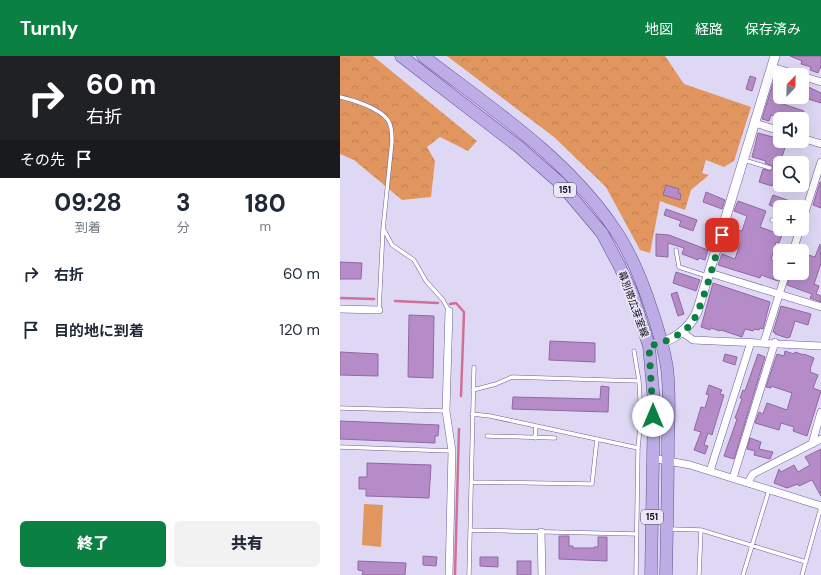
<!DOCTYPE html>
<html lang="ja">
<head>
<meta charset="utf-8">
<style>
  body { margin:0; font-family:"DM Sans","Noto Sans JP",sans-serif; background:#f2f2f3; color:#1f2937; height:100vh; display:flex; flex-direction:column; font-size:15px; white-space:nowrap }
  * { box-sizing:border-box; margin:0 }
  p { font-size:13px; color:#747a83 }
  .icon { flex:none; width:22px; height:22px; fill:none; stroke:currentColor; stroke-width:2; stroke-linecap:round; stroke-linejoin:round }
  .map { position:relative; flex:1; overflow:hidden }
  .sheet { display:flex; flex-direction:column; background:#fff; width:340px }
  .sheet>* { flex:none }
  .banner { background:#202124; color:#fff; overflow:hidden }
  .needle { width:26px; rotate:23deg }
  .tools { position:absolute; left:433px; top:12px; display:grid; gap:8px }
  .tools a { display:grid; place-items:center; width:36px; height:36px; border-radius:6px; background:#fff; box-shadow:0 4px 16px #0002; font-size:20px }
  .pin { position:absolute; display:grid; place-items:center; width:34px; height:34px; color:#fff; margin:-17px; border-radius:8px; box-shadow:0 2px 6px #0006 }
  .me { position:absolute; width:44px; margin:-22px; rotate:0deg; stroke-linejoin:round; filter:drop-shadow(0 0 3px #0008) }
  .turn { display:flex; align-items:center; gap:14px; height:84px; padding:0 20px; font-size:18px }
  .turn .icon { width:52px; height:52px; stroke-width:2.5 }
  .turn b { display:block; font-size:28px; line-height:34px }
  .then { display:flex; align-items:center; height:38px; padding:0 20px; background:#0003; gap:8px; font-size:15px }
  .eta { display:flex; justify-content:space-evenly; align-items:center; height:68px; text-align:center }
  .eta b { font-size:24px; font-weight:800; line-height:28px }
  .action { display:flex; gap:8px; margin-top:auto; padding:8px 20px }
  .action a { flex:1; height:46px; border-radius:6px; background:#0b8043; color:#fff; font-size:16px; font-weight:800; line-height:46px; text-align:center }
  .action a+a { background:#f2f2f3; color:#1f2937 }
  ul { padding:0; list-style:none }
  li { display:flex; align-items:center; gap:12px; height:56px; padding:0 20px }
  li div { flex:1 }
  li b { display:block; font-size:15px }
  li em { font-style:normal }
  header { display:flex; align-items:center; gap:24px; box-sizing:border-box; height:56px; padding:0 20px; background:#0b8043; color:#fff }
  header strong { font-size:19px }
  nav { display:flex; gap:22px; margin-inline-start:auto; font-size:14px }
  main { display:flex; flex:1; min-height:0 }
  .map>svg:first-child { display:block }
</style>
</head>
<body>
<header>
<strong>Turnly</strong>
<nav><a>地図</a><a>経路</a><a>保存済み</a></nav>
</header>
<main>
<section class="sheet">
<div class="banner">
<div class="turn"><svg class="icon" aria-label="right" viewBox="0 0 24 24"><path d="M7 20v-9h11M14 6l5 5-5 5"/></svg><div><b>60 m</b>右折</div></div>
<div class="then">その先<svg class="icon" aria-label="arrive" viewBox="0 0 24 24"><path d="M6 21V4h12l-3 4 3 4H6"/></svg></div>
</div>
<div class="eta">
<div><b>09:28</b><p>到着</p></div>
<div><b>3</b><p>分</p></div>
<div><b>180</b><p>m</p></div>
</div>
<ul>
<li><svg class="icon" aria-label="right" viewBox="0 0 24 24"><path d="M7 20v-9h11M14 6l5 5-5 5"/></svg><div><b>右折</b></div><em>60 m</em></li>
<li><svg class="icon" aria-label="arrive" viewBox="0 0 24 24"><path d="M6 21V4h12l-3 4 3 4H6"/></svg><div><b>目的地に到着</b></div><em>120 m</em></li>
</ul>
<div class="action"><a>終了</a><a>共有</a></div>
</section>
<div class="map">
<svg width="481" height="519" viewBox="0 0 481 519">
  <defs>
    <pattern id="forest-crowns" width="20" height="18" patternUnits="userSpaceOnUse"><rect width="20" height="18" fill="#e19660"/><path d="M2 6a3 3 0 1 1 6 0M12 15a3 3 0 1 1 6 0" fill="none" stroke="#c08053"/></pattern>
  </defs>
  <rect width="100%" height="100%" fill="#ded8f5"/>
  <path fill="url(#forest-crowns)" d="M0,0H33L137,85L128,95L100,81L87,91L95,105L91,141L62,144L14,104L0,98Z
    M107,0H325L344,28L411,51L394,105L384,111L366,104L362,117L369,119L351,134L345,154L320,145L310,197L300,194L266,131L214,81Z"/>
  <path fill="#e19660" d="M24,448L43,449L41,491L22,489Z"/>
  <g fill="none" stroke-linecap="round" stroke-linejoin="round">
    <path stroke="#d07097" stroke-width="2.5" d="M0,242L34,243
      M55,245L98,247
      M110,248L116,247L124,256L121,340
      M115,519L119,373"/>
  </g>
  <path fill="#b58cc8" stroke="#9068a1" d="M450,0H481V12H480L478,17L470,14L471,11L461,8L462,5Z
    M410,20L416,22L412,35L406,33Z
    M435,21L440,23V41H442L440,47L464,55L462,61L456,63L450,61L449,63L435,58L434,60L431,59L429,65L422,63Z
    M462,28L481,37V47L465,42L466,41L462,39Z
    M418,77L440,83V85L447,86L432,130L419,126L423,113L431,115L433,110L425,107L426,105L412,101Z
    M480,126H481V152L473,149Z
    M326,129L339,133L338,137L341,138L340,144L323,139Z
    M366,136L385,144L382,153L363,146Z
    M433,139L450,145L448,151H440V153L429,149Z
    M398,145L426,155L420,171L442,179L439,187L436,186L431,204L440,207L441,217L438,225L421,219L420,222L378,209L382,198L395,203L400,188L392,185L394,180L388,178L390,172L402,175L407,160L394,155Z
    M326,153L357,164L353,175L339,170L341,165L324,159Z
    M316,178L329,179L368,194L365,204L359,202L358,204L342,198L344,192L328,187V201L316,200Z
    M480,188L481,207L474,228L479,230L476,238L481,240V246L470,242L472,238L447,229L451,218L462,222V197L475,201Z
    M0,206L22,207L21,223H0Z
    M336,216L360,224L356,235L333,227Z
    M373,227L430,246L423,273L420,272L419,274L414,273L413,275L405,273L402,281L381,274L380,275L371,272L370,274L361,271Z
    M337,236L344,258L338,260L331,238Z
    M441,250L471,258L468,269L455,265L450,281L447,282L435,278L436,277L433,276Z
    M69,259L94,260L93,322L68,321Z
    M210,285L255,287V306L209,304Z
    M445,295L454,298L455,296L464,299V298L474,302L470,313L471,314L470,316L478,319L473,332L481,335L467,380L453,375L454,371L441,367L439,374L415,367L419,356L423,358L427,347L447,354L452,337L431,330V332L426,331L437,298L444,300Z
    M0,296L38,298V320L0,319Z
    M385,298L397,301L395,309L383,305Z
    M418,298L425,301L394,403L384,400L397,363L395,362L402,343L400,342L403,334L405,335Z
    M369,329L382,334L380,338L384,339L372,379L368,377L364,389L368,390L365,398L354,394L361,376L354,374L361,351L365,352L369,339L366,338Z
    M261,330L269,331L268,356L172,353L173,341L260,343Z
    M0,365L99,369L98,380H95V387L0,383Z
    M410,382L421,386L419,393L433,396L430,403L414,399L415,395L407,393Z
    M481,393V440L472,424L459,430L458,428L447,432L434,427L439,413L441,416L454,409L458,416L470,409L465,401Z
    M27,407L91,409L89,442L26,440V433H19V421H27Z
    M219,480H229V490H233V492H254V491H258V481H267V505L219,503Z
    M83,500L97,501L96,510L83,509Z
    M140,501H158V511L140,510Z
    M18,505L66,507L65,519H22L23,515L18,514Z
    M177,505H191V519H177Z"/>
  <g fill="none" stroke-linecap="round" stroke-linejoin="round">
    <defs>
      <path id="service" d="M0,41C14,44 39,52 48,64C52,70 52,78 52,85L43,173L39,254
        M404,104L430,112
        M432,164L440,167
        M44,174L52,189L74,204L86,225L103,244L109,255
        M336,194L339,211L367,220
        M294,295L299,325L301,361L298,392L296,519
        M133,334L156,328L172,321L299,325
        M0,352L106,355
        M132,358L150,360L298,392
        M147,380L215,382
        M195,382L196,370
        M0,391L112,395
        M132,426L252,428L257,383
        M330,473L361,474L466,506
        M131,474L297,478
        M129,519L134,311
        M359,519L361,474
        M403,519L429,434
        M462,519L481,451"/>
      <path id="minor" d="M432,11L459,19
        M462,20L481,26
        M415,67L440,75
        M462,82L481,88
        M462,166L481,106
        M453,195L460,173
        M370,217L481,251
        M0,253L39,254
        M342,276L353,284L481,290
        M424,286L446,217
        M472,388L481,356
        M312,402L350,409L481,450
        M370,415L411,286
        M393,422L435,286
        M408,426L413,418L481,383
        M201,476L202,519
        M109,519L112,395L106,355L109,255"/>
      <path id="tertiary" d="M316,288C334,284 349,273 357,256L435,0"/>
      <path id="primary" d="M61,0L179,91L220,127L262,177L279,209L292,237L309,290L314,346L311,519
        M83,0C149,51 223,99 271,168C290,194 302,224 312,255C318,273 324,292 327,312C330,335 329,359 328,383C328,428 327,474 326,519"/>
    </defs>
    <use href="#service" stroke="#6e5d9b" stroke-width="4.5"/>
    <use href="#minor" stroke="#6e5d9b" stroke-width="8"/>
    <use href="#tertiary" stroke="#6e5d9b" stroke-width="10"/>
    <use href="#primary" stroke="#644f96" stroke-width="13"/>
    <use href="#service" stroke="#fff" stroke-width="3.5"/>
    <use href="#minor" stroke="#fff" stroke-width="7"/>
    <use href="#tertiary" stroke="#fff" stroke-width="9"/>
    <use href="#primary" stroke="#bdace6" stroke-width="12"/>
  </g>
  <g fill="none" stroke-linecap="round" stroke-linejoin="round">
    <path stroke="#0b8043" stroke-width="7" stroke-dasharray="0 12.6" d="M313,360L309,290C323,287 340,280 350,269C361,258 376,197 382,179"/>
  </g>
  <g text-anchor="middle" stroke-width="3.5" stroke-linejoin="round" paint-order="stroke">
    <g fill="#eae8f6" stroke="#514b60" stroke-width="1">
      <rect x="214" y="127" width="22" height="14" rx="3"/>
      <rect x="301" y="454" width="22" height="14" rx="3"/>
    </g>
    <g font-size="9" font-weight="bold" fill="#100820">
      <text x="225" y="137">151</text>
      <text x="312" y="464">151</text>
    </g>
    <g font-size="10" fill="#100820" stroke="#eae8f6">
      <text transform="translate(294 248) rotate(70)" y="4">幕別帯広芽室線</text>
    </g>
  </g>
</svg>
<div class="tools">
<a><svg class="needle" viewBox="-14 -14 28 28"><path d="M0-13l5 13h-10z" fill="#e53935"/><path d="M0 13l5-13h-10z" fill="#747a83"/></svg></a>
<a><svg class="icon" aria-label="sound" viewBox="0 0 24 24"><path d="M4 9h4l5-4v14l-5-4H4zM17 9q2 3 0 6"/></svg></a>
<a><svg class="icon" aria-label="search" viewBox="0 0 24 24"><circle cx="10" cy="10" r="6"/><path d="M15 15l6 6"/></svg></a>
<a>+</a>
<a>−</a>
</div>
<div class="pin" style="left:382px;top:179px;background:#d93025"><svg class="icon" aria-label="arrive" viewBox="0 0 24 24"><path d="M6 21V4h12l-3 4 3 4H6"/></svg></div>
<svg class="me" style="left:313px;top:360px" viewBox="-20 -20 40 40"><circle r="19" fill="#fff"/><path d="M0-13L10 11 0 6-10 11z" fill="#0b8043"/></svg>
</div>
</main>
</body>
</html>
